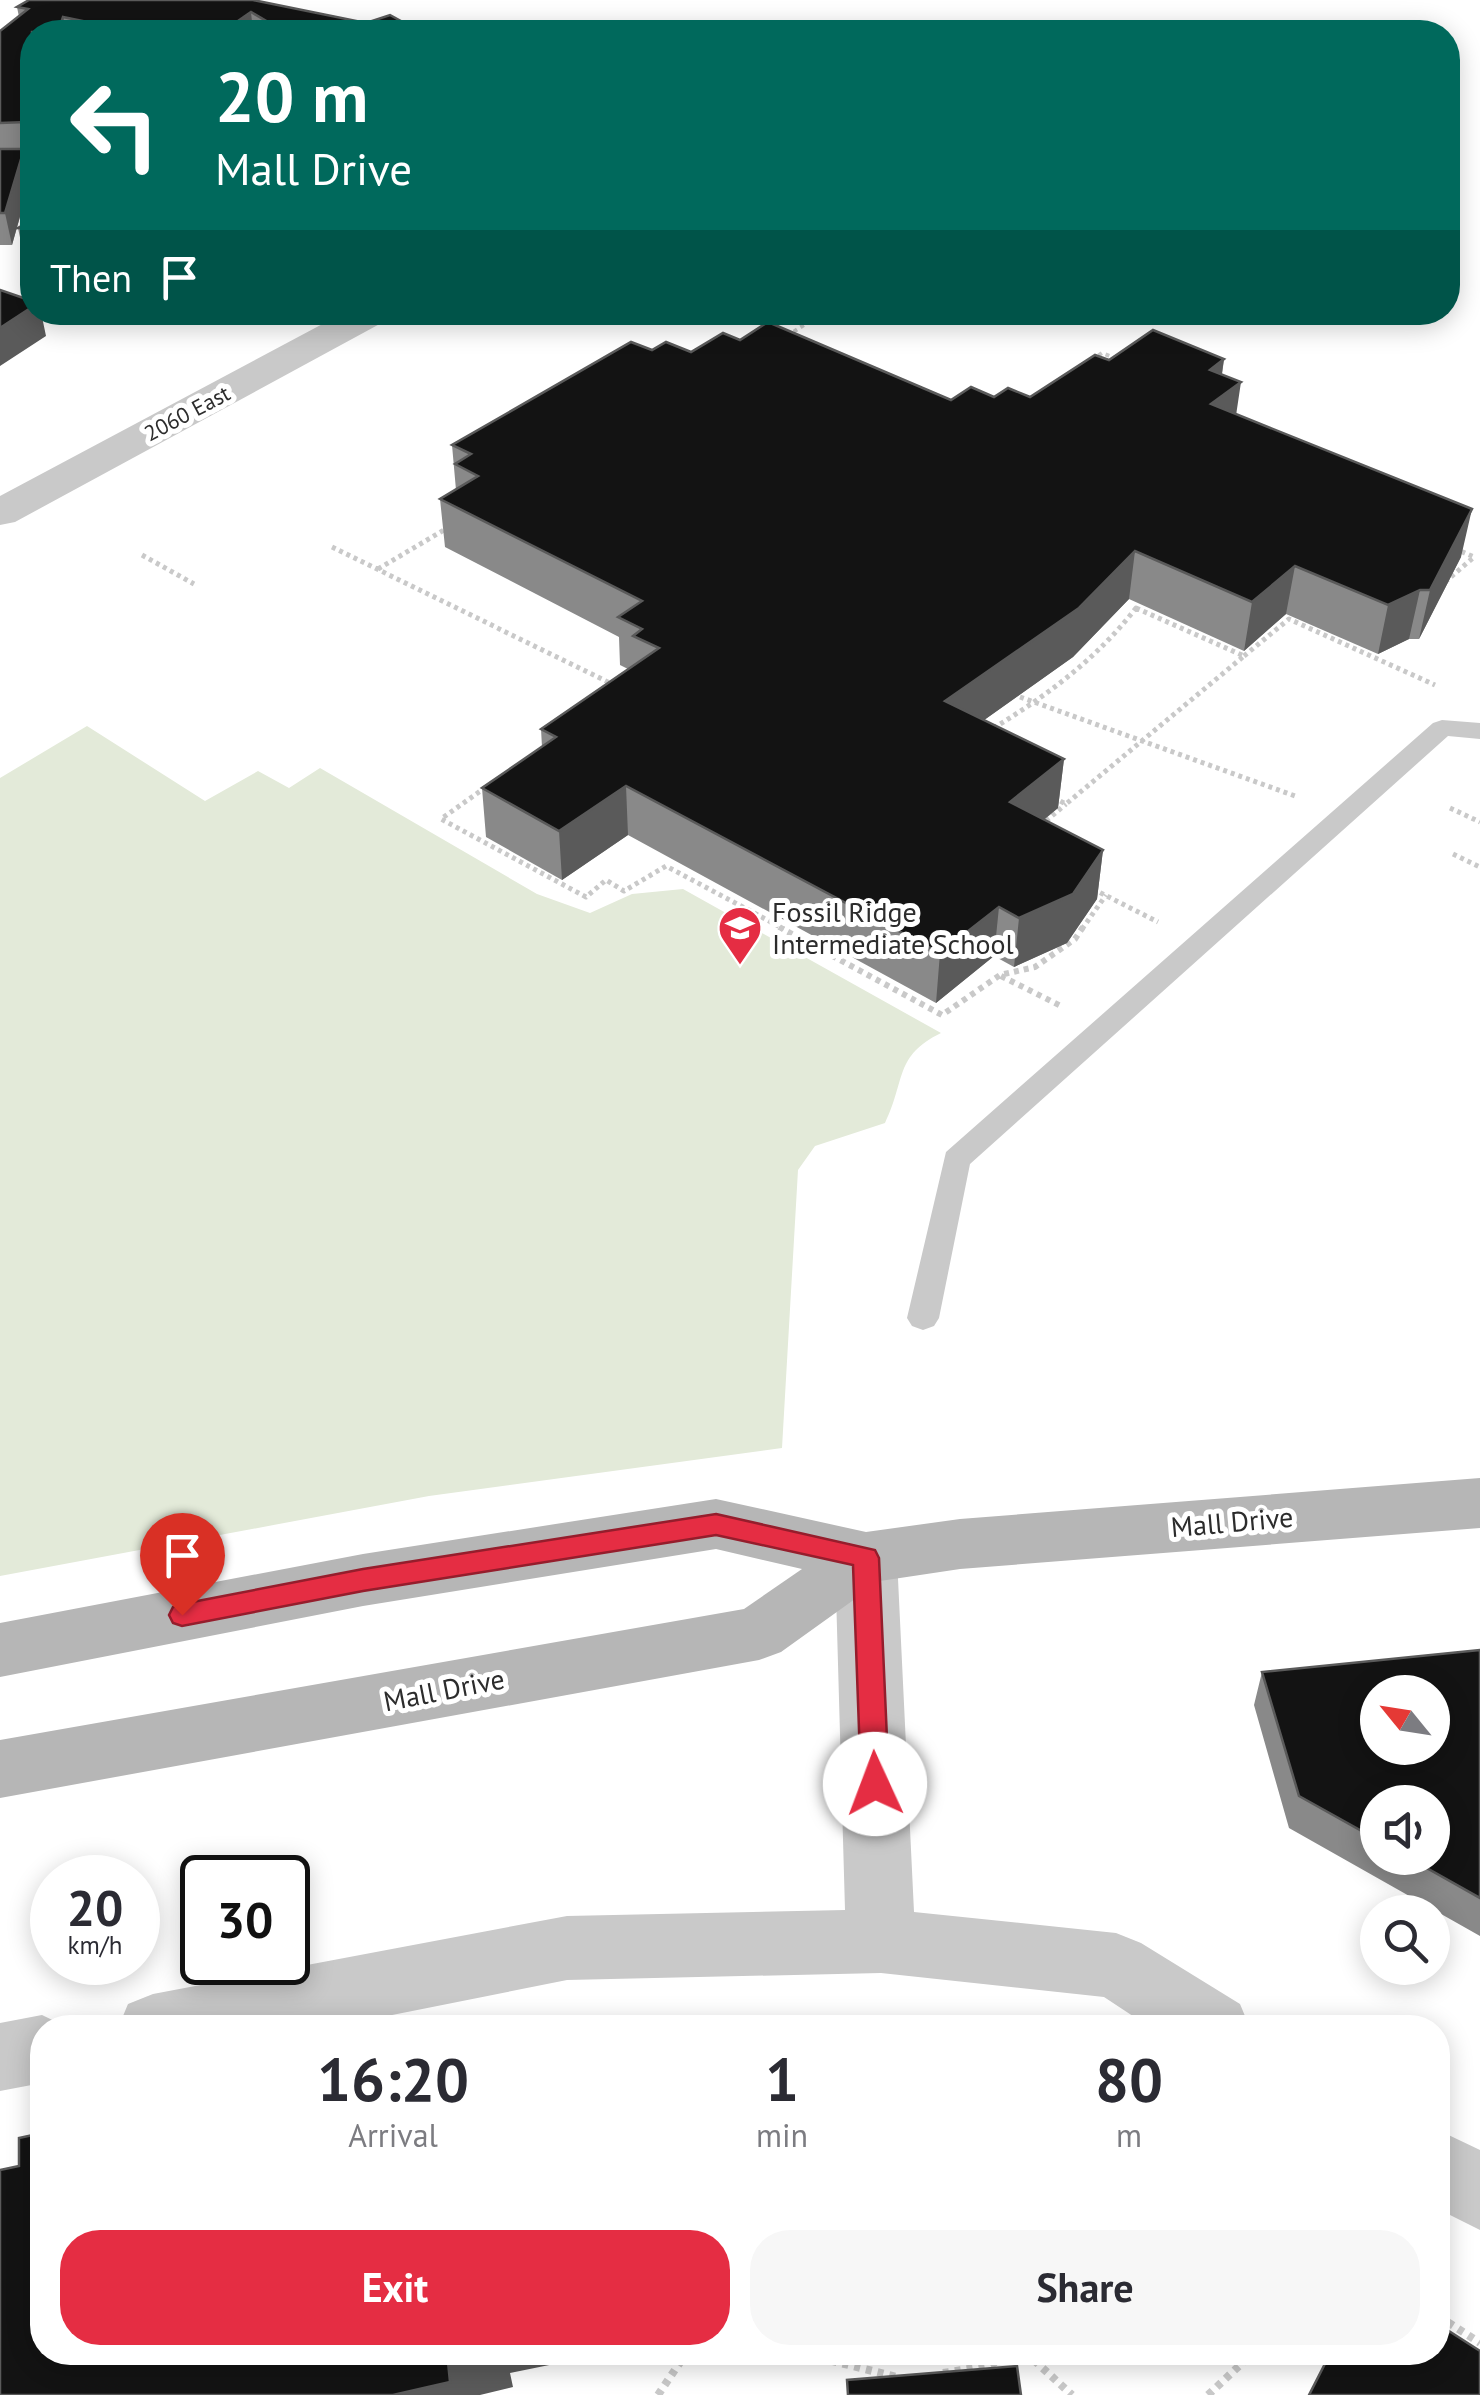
<!DOCTYPE html>
<html lang="en">
<head>
<meta charset="utf-8">
<style>
  body { margin:0; font-family:"PT Sans",sans-serif; background:#f7f7f7; color:#2b2b33; height:100vh; display:flex; flex-direction:column; font-size:38px; white-space:nowrap }
  * { box-sizing:border-box; margin:0 }
  p { font-size:32px; color:#7c7c81 }
  .icon { flex:none; width:55px; height:55px; fill:none; stroke:currentColor; stroke-width:2; stroke-linecap:round; stroke-linejoin:round }
  .map { position:relative; flex:1; overflow:hidden }
  .sheet { position:absolute; left:30px; top:2015px; width:1420px; height:350px; display:flex; flex-direction:column; background:#fff; border-radius:40px; box-shadow:0 5px 25px #0003 }
  .sheet>* { flex:none }
  .hud { position:absolute; left:20px; top:20px; width:1440px; height:305px; border-radius:40px; box-shadow:0 5px 25px #0003; background:#00695c; color:#fff; overflow:hidden }
  .needle { width:65px; rotate:300deg }
  .fabs { position:absolute; left:1360px; top:1675px; display:grid; gap:20px }
  .fabs a { display:grid; place-items:center; width:90px; height:90px; border-radius:50%; background:#fff; box-shadow:0 5px 25px #0003; font-size:50px }
  .speed { position:absolute; left:30px; top:1855px; display:flex; gap:20px; font-size:50px; font-weight:700; text-align:center }
  .speed>* { display:grid; place-content:center; width:130px; height:130px; border-radius:50%; background:#fff; box-shadow:0 5px 25px #0003; line-height:1 }
  .speed small { font-size:25px; font-weight:400 }
  .speed .limit { border:5px solid #111; border-radius:15px; background:#fff; color:#111 }
  .pin { position:absolute; display:grid; place-items:center; width:85px; height:85px; color:#fff; margin:-102px -42px; border-radius:50% 50% 50% 0; rotate:-45deg; box-shadow:0 0 10px #0007 }
  .pin .icon { rotate:45deg }
  .me { position:absolute; width:110px; margin:-55px; rotate:358deg; stroke-linejoin:round; filter:drop-shadow(0 0 8px #0008) }
  .turn { display:flex; align-items:center; gap:35px; height:210px; padding:0 30px; font-size:45px }
  .turn .icon { width:130px; height:130px; stroke-width:2.5 }
  .turn b { display:block; font-size:70px; line-height:85px }
  .then { display:flex; align-items:center; height:95px; padding:0 30px; background:#0003; gap:20px; font-size:38px }
  .eta { display:flex; justify-content:space-evenly; align-items:center; height:170px; text-align:center }
  .eta b { font-size:60px; font-weight:800; line-height:70px }
  .cta { display:flex; gap:20px; margin-top:auto; padding:20px 30px }
  .cta a { flex:1; height:115px; border-radius:40px; background:#e52d43; color:#fff; font-size:40px; font-weight:800; line-height:115px; text-align:center }
  .cta a+a { background:#f7f7f7; color:#2b2b33 }
  .map>svg:first-child { display:block }
</style>
</head>
<body>
<div class="map">
<svg width="1480" height="2395" viewBox="0 0 1480 2395">
  <rect width="100%" height="100%" fill="#fff"/>
  <path fill="#e3ead9" d="M87,726L205,801L258,771L289,788L320,768L537,894L590,913L632,894L683,889L941,1033C894,1056 906,1080 885,1123L815,1146L798,1170L782,1448L429,1496L0,1576V778Z"/>
  <g fill="none" stroke-linecap="round" stroke-linejoin="round">
    <path stroke="#c9c9c9" stroke-width="4" stroke-dasharray="4 4" stroke-linecap="butt" d="M787,336L824,312
      M1092,360L1102,353L1120,360"/>
    <path stroke="#c9c9c9" stroke-width="5" stroke-dasharray="4 4" stroke-linecap="butt" d="M332,547L614,685
      M142,555L194,584
      M378,569L449,527
      M1445,582L1474,557L1458,550
      M1136,608L1244,656L1066,804L958,749C1026,710 1088,670 1136,608Z
      M1244,656L1289,619L1435,685
      M1020,697L1298,797
      M486,787L441,819L586,897L606,880L624,891L666,866L784,929
      M1450,808L1480,822
      M1040,826L1066,804
      M1453,854L1480,867
      M1093,889L1158,922
      M1082,929L1106,895"/>
    <path stroke="#c9c9c9" stroke-width="6" stroke-dasharray="5 5" stroke-linecap="butt" d="M779,927L942,1015L1000,975L1035,967L1075,939L1083,927
      M1001,976L1061,1006"/>
    <path stroke="#c9c9c9" stroke-width="8" stroke-dasharray="6 6" stroke-linecap="butt" d="M608,2028L781,2023
      M1438,2316L1480,2343
      M796,2352L901,2378
      M1025,2352L1072,2395
      M943,2373L988,2366L1016,2352
      M658,2395L687,2352
      M1208,2395L1254,2352"/>
    <path fill="#c9c9c9" fill-rule="evenodd" d="M1442,720L1480,723V739L1448,736L970,1164L939,1318L934,1326L923,1330L912,1326L907,1318L946,1152L1433,723Z"/>
    <path fill="#c9c9c9" fill-rule="evenodd" d="M32,157V177L0,178V158Z
      M345,312H392L387,320L15,522L0,525V496Z
      M866,1532L888,1540L897,1558L914,1912L1116,1933L1141,1943L1240,2004L1250,2028H1151L1104,1997L881,1973L567,1980L327,2028H118L128,2004L153,1994L567,1916L845,1910L835,1558L844,1540Z
      M42,2015L69,2028H42V2083L0,2091V2023Z
      M1438,2130L1480,2150V2230L1438,2209Z"/>
    <path fill="#b6b6b6" fill-rule="evenodd" d="M1480,1478V1528L960,1569L880,1581L781,1652L759,1660L0,1798V1740L744,1609L802,1569L716,1549L363,1606L0,1677V1623L363,1554L716,1499L866,1532L960,1519Z"/>
  </g>
  <path fill="#898989" fill-rule="evenodd" d="M253,0L366,23L421,32H32V155V153H25L30,181L12,245H0V31L19,17L17,7Z
    M32,220V261H25L18,228Z
    M740,340L951,400L994,397H1030L1109,360L1224,359L1222,375L1236,415L1461,557L1419,639H1409L1378,654L1286,614L1244,651L1129,599L1073,657L984,720L1064,759L1058,808L1044,820L1103,850L1097,899L1067,943L1014,967L994,956L936,1003L628,835L562,880L486,837L482,788L542,747L541,729L628,669L620,665L619,637L445,547L440,499L456,490L452,445L652,350L691,352Z
    M1480,1650V1936L1289,1828L1254,1705L1262,1672ZM1378,1802L1432,1858H1378Z"/>
  <path fill="#5a5a5a" d="M251,12L253,32H222Z
    M63,17L66,32H58Z
    M32,120V146L29,131Z
    M24,149L30,181L12,245L5,213Z
    M32,307V312H41L46,336L0,366V328Z
    M1224,359L1218,399L1241,382L1234,429L1204,451L1210,370Z
    M1472,509L1461,557L1419,639L1430,590Z
    M1135,551L1129,599L1073,657L942,750L945,701Z
    M1295,566L1286,614L1244,651L1252,602Z
    M1420,590L1409,639L1378,654L1388,605Z
    M1064,759L1058,808L1005,851L1010,802Z
    M626,786L628,835L562,880L559,831Z
    M1103,850L1097,899L1067,943L1014,967L1019,918Z
    M999,907L994,956L936,1003L940,953Z
    M447,2352H562L564,2362L510,2373L513,2387L480,2395H393Z"/>
  <path fill="#131313" stroke="#5a5a5a" stroke-width="2.5" fill-rule="evenodd" d="M29,0H253L366,23L390,15L421,32H285L251,12L222,32H136L63,17L58,32H32V120L29,131L26,122L0,123V31L28,9L17,7Z
    M0,149H24L5,213H0Z
    M32,220V228H18Z
    M0,290L32,301V307L0,328Z
    M768,322L951,400L971,387L994,397L1008,388L1030,397L1095,355L1109,360L1153,330L1224,359L1210,370L1241,382L1211,404L1472,509L1430,590H1420L1388,605L1295,566L1252,602L1135,551L1079,608L945,701L1064,759L1010,802L1103,850L1073,894L1019,918L999,907L940,953L626,786L559,831L482,788L556,737L541,729L659,648L633,636L642,629L618,617L642,601L440,499L478,476L455,464L471,454L452,445L631,342L652,350L666,342L691,352L723,333L740,340Z
    M1480,1650V1898L1409,1858H1432V1802H1378V1840L1299,1796L1262,1672ZM1378,1692H1432V1748H1378Z
    M42,2133V2352H447L450,2382L393,2395H0V2170L19,2166V2138Z
    M1438,2324L1480,2351V2395H1309L1331,2352H1438Z
    M1017,2366L1021,2395H848L847,2380Z"/>
  <path fill="#e52d43" stroke="#951d2c" stroke-width="2.5" d="M716,1514L875,1550L879,1558L889,1784L884,1792L875,1796L865,1792L861,1784L853,1565L716,1535L363,1591L182,1626L173,1623L169,1615L173,1607L182,1604L363,1569Z"/>
  <defs>
    <symbol id="school-pin" viewBox="-11 -11 22 30"><path d="M0 17L-7.5 6A9.5 9.5 0 1 1 7.5 6Z" fill="#e52d43" stroke="#fff"/><path d="M0-5L7-2L0 1L-7-2ZM-4 1L0 2.5L4 1V4Q0 6-4 4Z" fill="#fff"/></symbol>
  </defs>
  <g fill-rule="evenodd">
    <use href="#school-pin" x="715" y="903" width="50" height="68"/>
  </g>
  <g text-anchor="middle" stroke-width="10" stroke-linejoin="round" paint-order="stroke">
    <g font-size="22" fill="#2c2c2c" stroke="#fff">
      <text transform="translate(187 413) rotate(-28)" y="8">2060 East</text>
    </g>
    <g font-size="28" fill="#2c2c2c" stroke="#fff" text-anchor="start">
      <text x="772" y="922">Fossil Ridge<tspan x="772" dy="32">Intermediate School</tspan></text>
    </g>
    <g font-size="28" fill="#2c2c2c" stroke="#fff">
      <text transform="translate(1232 1522) rotate(-5)" y="10">Mall Drive</text>
      <text transform="translate(444 1690) rotate(-11)" y="10">Mall Drive</text>
    </g>
  </g>
</svg>
<div class="fabs">
<a><svg class="needle" viewBox="-14 -14 28 28"><path d="M0-13l5 13h-10z" fill="#e53935"/><path d="M0 13l5-13h-10z" fill="#7c7c81"/></svg></a>
<a><svg class="icon" aria-label="sound" viewBox="0 0 24 24"><path d="M4 9h4l5-4v14l-5-4H4zM17 9q2 3 0 6"/></svg></a>
<a><svg class="icon" aria-label="search" viewBox="0 0 24 24"><circle cx="10" cy="10" r="6"/><path d="M15 15l6 6"/></svg></a>
</div>
<div class="speed"><div>20<small>km/h</small></div><div class="limit">30</div></div>
<div class="pin" style="left:182px;top:1615px;background:#d93025"><svg class="icon" aria-label="arrive" viewBox="0 0 24 24"><path d="M6 21V4h12l-3 4 3 4H6"/></svg></div>
<svg class="me" style="left:875px;top:1784px" viewBox="-20 -20 40 40"><circle r="19" fill="#fff"/><path d="M0-13L10 11 0 6-10 11z" fill="#e52d43"/></svg>
<div class="hud">
<div class="turn"><svg class="icon" aria-label="left" viewBox="0 0 24 24"><path d="M17 20v-9H6M10 6l-5 5 5 5"/></svg><div><b>20 m</b>Mall Drive</div></div>
<div class="then">Then<svg class="icon" aria-label="arrive" viewBox="0 0 24 24"><path d="M6 21V4h12l-3 4 3 4H6"/></svg></div>
</div>
<section class="sheet">
<div class="eta">
<div><b>16:20</b><p>Arrival</p></div>
<div><b>1</b><p>min</p></div>
<div><b>80</b><p>m</p></div>
</div>
<div class="cta"><a>Exit</a><a>Share</a></div>
</section>
</div>
</body>
</html>
